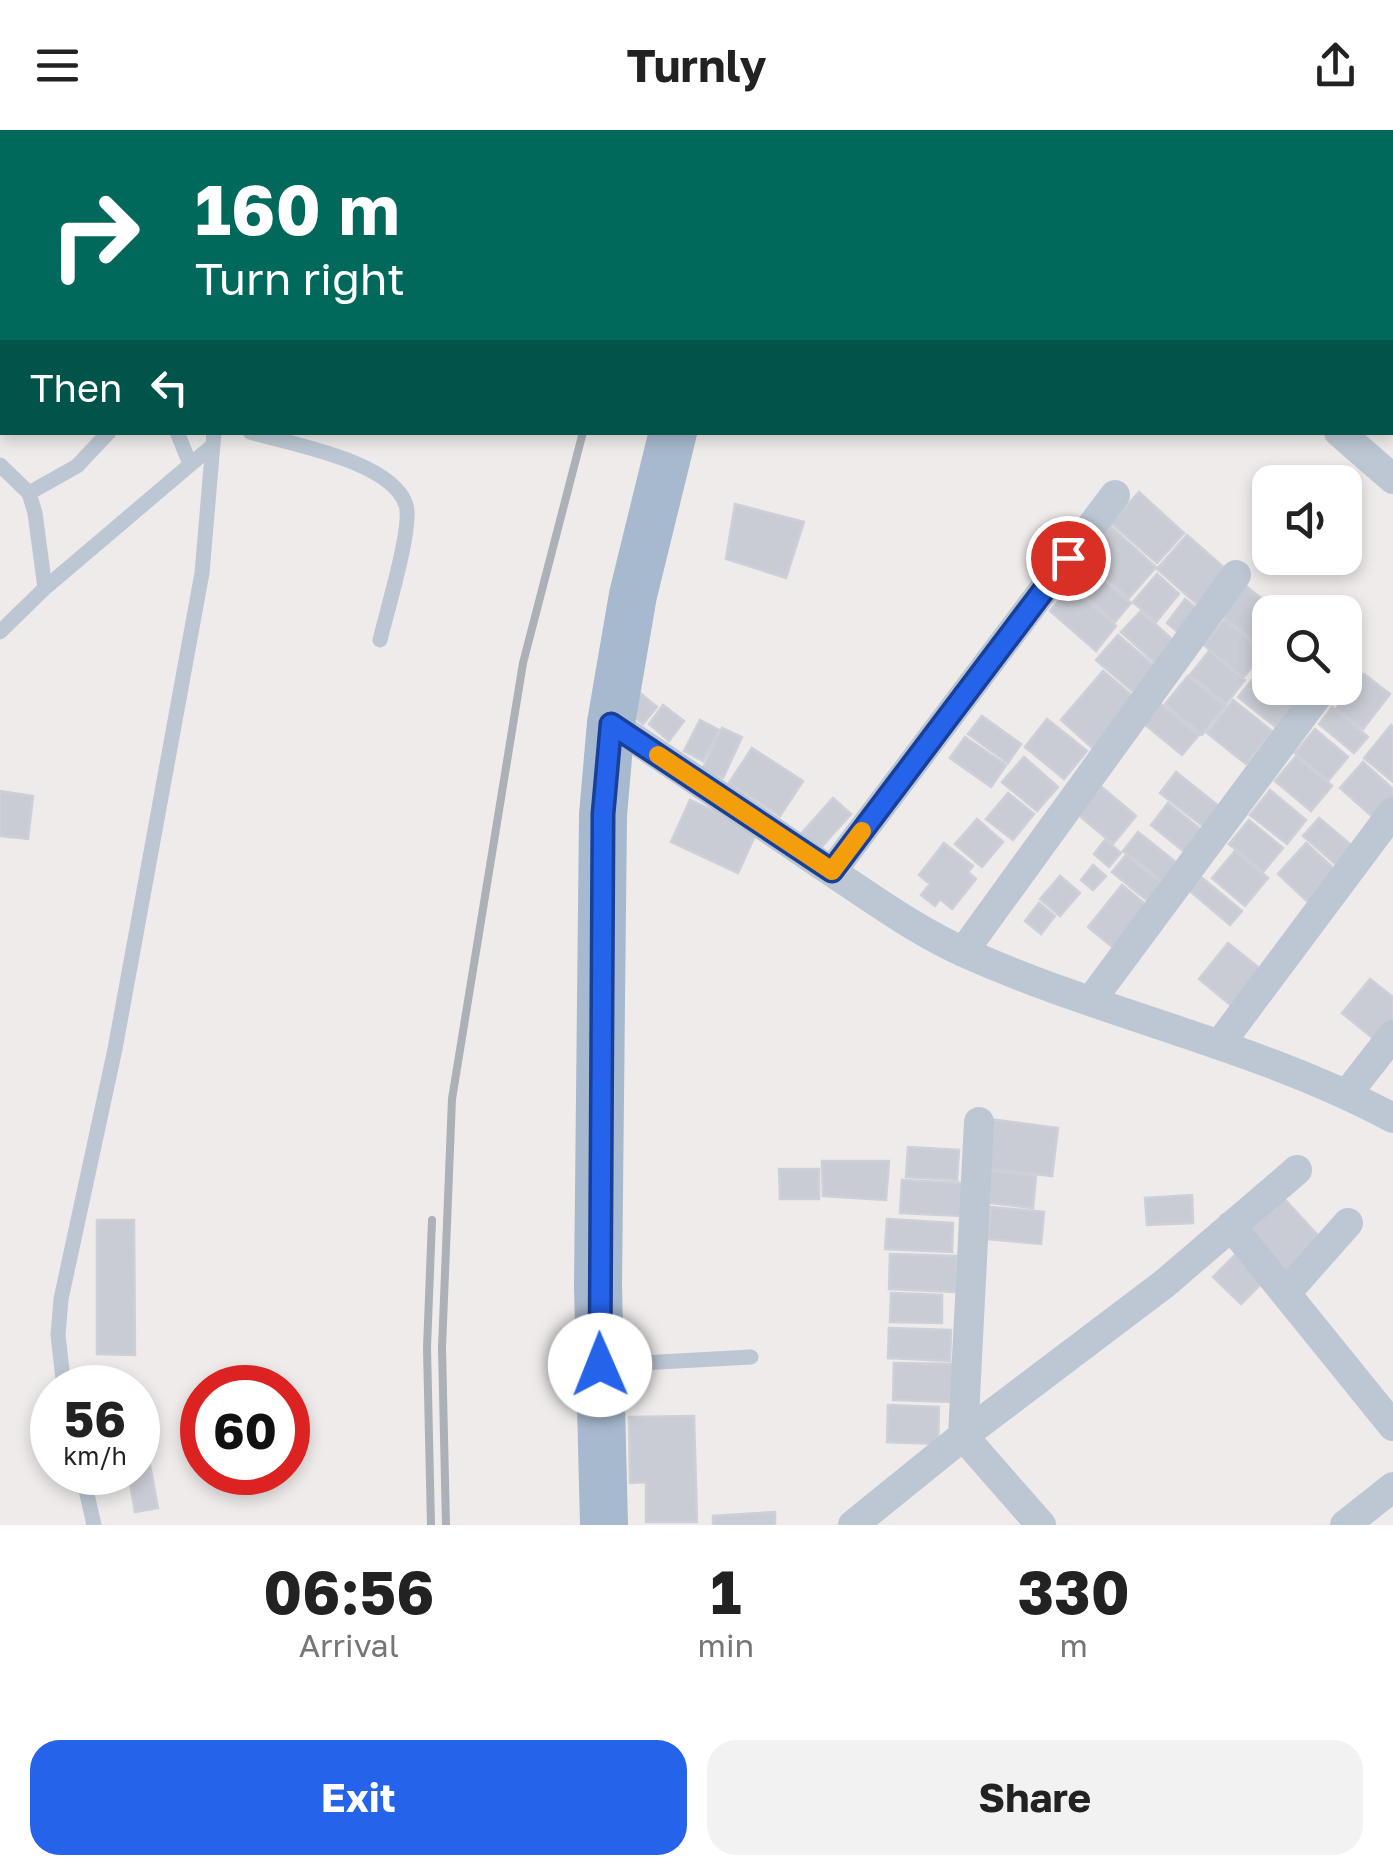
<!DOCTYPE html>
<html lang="en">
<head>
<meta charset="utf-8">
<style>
  body { margin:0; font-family:"Golos Text",sans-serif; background:#f2f2f2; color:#222; height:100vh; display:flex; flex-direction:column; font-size:38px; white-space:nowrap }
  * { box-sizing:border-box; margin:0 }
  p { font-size:32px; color:#767676 }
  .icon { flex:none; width:55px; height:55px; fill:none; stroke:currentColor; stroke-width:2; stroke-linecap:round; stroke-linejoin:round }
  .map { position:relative; height:1395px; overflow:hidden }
  .side { display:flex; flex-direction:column; background:#fff; flex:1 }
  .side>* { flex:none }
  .banner { position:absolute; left:0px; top:0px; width:1395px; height:305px; box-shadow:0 5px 15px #0003; background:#00695c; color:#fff; overflow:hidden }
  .controls { position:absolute; left:1252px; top:335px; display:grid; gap:20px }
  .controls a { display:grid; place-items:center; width:110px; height:110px; border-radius:20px; background:#fff; box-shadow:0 5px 15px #0003; font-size:50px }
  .speed { position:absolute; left:30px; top:1235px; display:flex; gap:20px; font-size:50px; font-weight:700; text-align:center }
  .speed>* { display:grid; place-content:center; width:130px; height:130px; border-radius:50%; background:#fff; box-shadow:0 5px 15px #0003; line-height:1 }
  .speed small { font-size:25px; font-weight:400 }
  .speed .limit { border:15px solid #d22; background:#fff; color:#111 }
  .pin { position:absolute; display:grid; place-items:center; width:85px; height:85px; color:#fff; margin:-42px; border:5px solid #fff; border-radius:50%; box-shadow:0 2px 10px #0007 }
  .me { position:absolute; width:110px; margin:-55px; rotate:359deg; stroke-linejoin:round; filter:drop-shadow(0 0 8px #0008) }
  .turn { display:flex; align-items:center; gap:35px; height:210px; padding:0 30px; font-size:45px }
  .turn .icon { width:130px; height:130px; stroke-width:2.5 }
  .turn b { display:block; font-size:70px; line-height:85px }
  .then { display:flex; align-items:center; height:95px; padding:0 30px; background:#0003; gap:20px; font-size:38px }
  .eta { display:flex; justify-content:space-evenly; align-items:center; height:170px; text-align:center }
  .eta b { font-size:60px; font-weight:700; line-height:70px }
  .primary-button { display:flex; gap:20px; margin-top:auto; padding:20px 30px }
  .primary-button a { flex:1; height:115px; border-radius:30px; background:#2563eb; color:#fff; font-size:40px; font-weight:700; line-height:115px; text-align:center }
  .primary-button a+a { background:#f2f2f2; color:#222 }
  header { display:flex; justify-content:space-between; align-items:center; height:130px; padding:0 30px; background:#fff; font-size:45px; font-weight:700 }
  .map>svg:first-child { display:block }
</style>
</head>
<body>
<header><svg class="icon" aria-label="menu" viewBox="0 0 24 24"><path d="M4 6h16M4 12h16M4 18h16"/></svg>Turnly<svg class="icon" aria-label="share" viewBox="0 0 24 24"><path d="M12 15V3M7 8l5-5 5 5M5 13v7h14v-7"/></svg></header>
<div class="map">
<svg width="1393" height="1395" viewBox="0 0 1393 1395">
  <rect width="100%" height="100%" fill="#eeebea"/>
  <path fill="#c9ccd4" stroke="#ced0d8" stroke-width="2.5" d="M0,82L2,83L0,155Z
    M1139,362L1184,403L1157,433L1111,393Z
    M735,374L804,392L786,448L726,429Z
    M1110,396L1156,437L1129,468L1082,428Z
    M1187,405L1229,442L1199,476L1157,439Z
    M1078,429L1131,473L1115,492L1063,447Z
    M1157,444L1179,464L1156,492L1133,472Z
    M1241,452L1278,482H1270V508L1262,518L1217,482Z
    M1071,457L1116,496L1096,521L1050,481Z
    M1185,469L1204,484L1185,508L1167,493Z
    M1141,481L1174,511L1155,533L1121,502Z
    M1224,490L1264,522L1243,548L1204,515Z
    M1118,505L1159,540L1137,565L1096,530Z
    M1270,519V552L1254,538Z
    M1209,521L1245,550L1226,574L1190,545Z
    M1103,541L1141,573L1098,623L1061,590Z
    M1257,544L1270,558L1296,576L1278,599L1238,567Z
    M1364,544L1390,564L1363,599L1336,579Z
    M1188,546L1225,576L1202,605L1165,574Z
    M634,558L657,577L643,594L619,575Z
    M1277,558H1308L1295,573Z
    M1233,570L1272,601L1246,634L1207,603Z
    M1158,572L1199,605L1182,625L1142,592Z
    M663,575L684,591L669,611L649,594Z
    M1332,577L1368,607L1354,623L1319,594Z
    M982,586L1021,614L1008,633L968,604Z
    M1047,589L1087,621L1064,649L1025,617Z
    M700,590L719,600L703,631L684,621Z
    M1391,595L1393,597V652L1364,628Z
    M722,598L742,607L723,648L703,638Z
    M1315,599L1348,627L1328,651L1295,623Z
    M965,607L1006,635L991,657L950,628Z
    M752,618L803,651L780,686L729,653Z
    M1296,626L1332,656L1311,681L1275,651Z
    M1024,627L1058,657L1037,681L1002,652Z
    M1363,632L1393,659V668L1375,689L1340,658Z
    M1176,642L1220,677L1204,697L1160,663Z
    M1097,653L1136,686L1113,714L1074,681Z
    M1270,660L1306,690L1287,714L1250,685Z
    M0,661L33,666L28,709L0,706Z
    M1008,663L1034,684L1013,710L986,689Z
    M833,668L851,684L817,722L799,706Z
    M690,670L757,701L738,743L671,712Z
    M1168,673L1204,702L1187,724L1151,695Z
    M1319,688L1357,720L1341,739L1303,706Z
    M977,689L1003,712L982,737L955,714Z
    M1249,690L1283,718L1263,742L1229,714Z
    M1138,702L1182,737L1167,755L1123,721Z
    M1105,710L1121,723L1109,737L1094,724Z
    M944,713L973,736L968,742L976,749L952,779L940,769L935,776L921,765L930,754L919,745Z
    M1306,713L1339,743L1310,774L1278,744Z
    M1235,721L1268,748L1245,776L1212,748Z
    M1126,725L1163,754L1149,772L1112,742Z
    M1093,735L1106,746L1093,760L1081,750Z
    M1060,746L1080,763L1060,786L1040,769Z
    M1201,747L1242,781L1230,795L1190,761Z
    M1122,755L1150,778L1116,820L1088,797Z
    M1039,773L1055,786L1041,804L1025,791Z
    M1228,813L1263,841L1233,877L1199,849Z
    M1370,849L1393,867V898L1380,914L1342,883Z
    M990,989L1058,998L1052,1046L985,1038Z
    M908,1017L959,1020L957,1050L906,1047Z
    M822,1031H889L886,1070L823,1066Z
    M779,1039H819V1069H780Z
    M985,1040L1036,1046L1033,1078L981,1072Z
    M902,1050L963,1053L962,1086L900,1083Z
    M1280,1064L1324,1112L1286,1146L1243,1098Z
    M1192,1065L1193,1093L1147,1095L1145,1068Z
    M991,1077L1044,1082L1041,1114L988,1109Z
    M887,1089L953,1093L952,1122L885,1119Z
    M97,1090H134L135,1225L97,1224Z
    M1240,1120L1268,1147L1241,1174L1213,1147Z
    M890,1124L957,1126L956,1162L889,1159Z
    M891,1163L942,1165V1193L890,1192Z
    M889,1198L951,1200L950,1231L888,1228Z
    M894,1233L955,1234L954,1272L893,1270Z
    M138,1271L158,1378L135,1382L128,1342H138Z
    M888,1275L939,1277L938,1314L887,1312Z
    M694,1286L697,1392H646V1352L630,1353L629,1287Z
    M775,1382V1395H713V1386Z"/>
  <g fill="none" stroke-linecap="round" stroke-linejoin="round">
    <path stroke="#bcc7d3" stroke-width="15" d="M142,2L143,0
      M292,2L293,0
      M331,2L335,0
      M0,204L2,200
      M177,302L190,334
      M250,302C290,314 392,331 406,375C413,396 386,484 380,510
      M0,335L29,363L35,383L45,458
      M29,363L77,336L109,302
      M0,502L45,458L211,317
      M604,1235L751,1227
      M64,1258L58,1205L61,1169L115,919L202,443L214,302
      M82,1342L94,1395"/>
    <path stroke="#bcc7d3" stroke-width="30" d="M970,0L973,2
      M1339,302L1393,349
      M1345,528L1346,527
      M611,593C681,640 750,686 819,733C867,765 916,801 968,824C1107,886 1259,916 1393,988
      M832,741L1115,365
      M963,822L1236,445
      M1092,869L1323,558
      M1219,915L1393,682
      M1347,964L1393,905
      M979,992L963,1306L1041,1395
      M1231,1096L1393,1296
      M1286,1163L1348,1093
      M853,1395L963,1306L1164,1154L1297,1040
      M1345,1395L1393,1357"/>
    <path stroke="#a7b9ce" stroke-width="48" d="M782,2L783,0
      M604,1395L598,1156L603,685L611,593L633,465L673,302"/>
    <path stroke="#acb0b7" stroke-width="8" d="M678,2L679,0
      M695,2L696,0
      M431,1395L427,1218L432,1090
      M446,1395L442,1218L452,969L523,533L583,302"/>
  </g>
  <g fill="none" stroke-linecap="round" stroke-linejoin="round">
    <defs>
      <path id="route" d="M600,1235L603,684L611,594L832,741L1068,428"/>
    </defs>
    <use href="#route" stroke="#184099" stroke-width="25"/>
    <use href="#route" stroke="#2563eb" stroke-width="18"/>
    <path stroke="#f59e0b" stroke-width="18" d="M658,625L832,741L862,701"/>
  </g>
</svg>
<div class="controls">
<a><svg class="icon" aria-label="sound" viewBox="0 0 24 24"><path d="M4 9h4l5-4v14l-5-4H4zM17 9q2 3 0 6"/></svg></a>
<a><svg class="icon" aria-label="search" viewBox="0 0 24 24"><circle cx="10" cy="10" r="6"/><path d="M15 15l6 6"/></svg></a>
</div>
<div class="speed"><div>56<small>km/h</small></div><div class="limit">60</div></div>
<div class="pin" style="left:1068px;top:428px;background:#d93025"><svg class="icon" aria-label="arrive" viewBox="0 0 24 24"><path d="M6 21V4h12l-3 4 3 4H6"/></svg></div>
<svg class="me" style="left:600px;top:1235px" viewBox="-20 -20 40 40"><circle r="19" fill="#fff"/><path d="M0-13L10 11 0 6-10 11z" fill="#2563eb"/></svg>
<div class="banner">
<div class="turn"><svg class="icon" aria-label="right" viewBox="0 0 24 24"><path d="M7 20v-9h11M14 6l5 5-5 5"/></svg><div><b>160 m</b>Turn right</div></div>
<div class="then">Then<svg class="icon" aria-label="left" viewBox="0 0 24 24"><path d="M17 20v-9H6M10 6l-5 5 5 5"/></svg></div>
</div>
</div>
<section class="side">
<div class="eta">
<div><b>06:56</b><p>Arrival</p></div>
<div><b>1</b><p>min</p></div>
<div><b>330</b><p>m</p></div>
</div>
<div class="primary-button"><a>Exit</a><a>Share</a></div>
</section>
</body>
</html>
